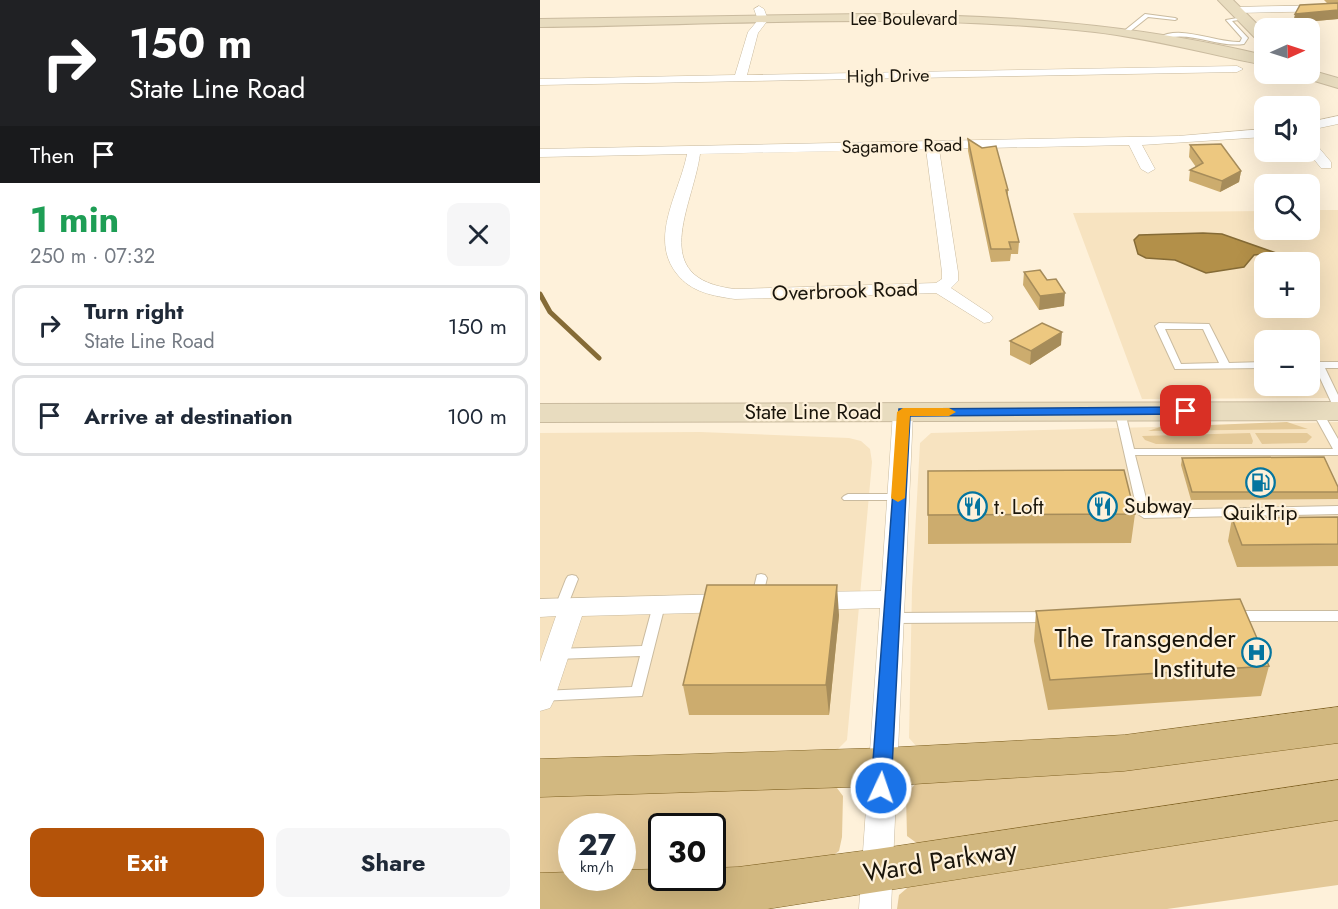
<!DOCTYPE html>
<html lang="en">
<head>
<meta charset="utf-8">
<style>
  body { margin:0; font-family:Jost,sans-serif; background:#f6f6f7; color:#1f2937; height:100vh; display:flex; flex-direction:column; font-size:22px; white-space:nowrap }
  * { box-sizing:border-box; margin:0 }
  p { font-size:20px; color:#747a83 }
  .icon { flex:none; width:33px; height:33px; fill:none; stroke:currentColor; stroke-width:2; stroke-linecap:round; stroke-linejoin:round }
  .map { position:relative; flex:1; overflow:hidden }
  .sheet { display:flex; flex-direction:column; background:#fff; width:540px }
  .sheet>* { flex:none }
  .banner { background:#202124; color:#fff; overflow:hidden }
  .needle { width:39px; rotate:87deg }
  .tools { position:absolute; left:714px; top:18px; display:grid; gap:12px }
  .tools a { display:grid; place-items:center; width:66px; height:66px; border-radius:12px; background:#fff; box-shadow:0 6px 24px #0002; font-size:30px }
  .speed { position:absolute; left:18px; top:813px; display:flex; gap:12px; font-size:30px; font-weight:700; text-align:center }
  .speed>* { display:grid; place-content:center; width:78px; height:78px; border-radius:50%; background:#fff; box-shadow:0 6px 24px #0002; line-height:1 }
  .speed small { font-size:15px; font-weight:400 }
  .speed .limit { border:3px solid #111; border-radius:9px; background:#fff; color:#111 }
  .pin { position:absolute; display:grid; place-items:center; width:51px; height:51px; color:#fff; margin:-26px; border-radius:12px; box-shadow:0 3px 9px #0006 }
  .me { position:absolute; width:66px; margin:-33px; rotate:3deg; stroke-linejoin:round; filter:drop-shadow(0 0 4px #0008) }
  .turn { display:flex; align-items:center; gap:21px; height:126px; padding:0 30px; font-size:27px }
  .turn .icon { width:78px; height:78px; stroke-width:2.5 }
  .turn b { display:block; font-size:42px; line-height:51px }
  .then { display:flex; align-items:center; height:57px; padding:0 30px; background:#0003; gap:12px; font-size:22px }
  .round { display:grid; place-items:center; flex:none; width:63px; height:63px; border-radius:12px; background:#f6f6f7 }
  .headline { display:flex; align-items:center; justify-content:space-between; height:102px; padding:0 30px }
  h1 { font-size:36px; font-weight:700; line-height:45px; color:#1e9e55 }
  .primary-button { display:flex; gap:12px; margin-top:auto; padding:12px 30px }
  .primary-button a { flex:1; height:69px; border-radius:12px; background:#b45309; color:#fff; font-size:24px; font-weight:700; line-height:69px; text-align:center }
  .primary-button a+a { background:#f6f6f7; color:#1f2937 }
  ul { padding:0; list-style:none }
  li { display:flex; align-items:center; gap:18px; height:81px; margin:0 12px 9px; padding:0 18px; border:3px solid #e0e1e3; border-radius:12px }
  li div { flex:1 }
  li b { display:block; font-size:22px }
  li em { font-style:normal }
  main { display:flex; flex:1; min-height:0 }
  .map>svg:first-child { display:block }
</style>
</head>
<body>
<main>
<section class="sheet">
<div class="banner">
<div class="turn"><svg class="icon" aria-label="right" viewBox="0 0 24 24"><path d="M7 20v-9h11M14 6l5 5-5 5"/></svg><div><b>150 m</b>State Line Road</div></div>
<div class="then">Then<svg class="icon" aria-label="arrive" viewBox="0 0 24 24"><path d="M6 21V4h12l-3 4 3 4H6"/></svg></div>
</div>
<div class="headline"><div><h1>1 min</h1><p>250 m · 07:32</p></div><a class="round"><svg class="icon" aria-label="close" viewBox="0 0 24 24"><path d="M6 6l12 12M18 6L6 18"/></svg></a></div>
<ul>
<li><svg class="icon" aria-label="right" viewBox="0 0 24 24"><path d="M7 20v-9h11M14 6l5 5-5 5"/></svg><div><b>Turn right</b><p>State Line Road</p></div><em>150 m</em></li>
<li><svg class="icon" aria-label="arrive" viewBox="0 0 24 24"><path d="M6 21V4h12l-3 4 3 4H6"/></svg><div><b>Arrive at destination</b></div><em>100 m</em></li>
</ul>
<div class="primary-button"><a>Exit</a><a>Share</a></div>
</section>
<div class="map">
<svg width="798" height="909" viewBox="0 0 798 909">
  <rect width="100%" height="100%" fill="#fef1da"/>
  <path fill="#f7e3c0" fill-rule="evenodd" d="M770,210H798V398L602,399L533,213L724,211V230H770ZM724,262H770V308H724ZM724,340H770V386H724Z
    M798,422V711L635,731L403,749L377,747L369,738L372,589L380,443L391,433Z
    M160,432L309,438L321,441L330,449L332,462L307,740L296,751L0,761V433Z"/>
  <path fill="#e4c998" d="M747,422L768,429L608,431L620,427Z
    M710,433L713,441L712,444H616L605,440L602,436Z
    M715,433H767L772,437L766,443L722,444Z
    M798,742V783L378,844L367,836L366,795L376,783Z
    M294,784L303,796L302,837L299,851L288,859L173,870L172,826H122L121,874L83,877L82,826H32V878H69L0,882V789Z
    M798,818V885L627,909H357L359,895L373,883Z"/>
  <path fill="#b39049" stroke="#856b36" stroke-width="1.5" d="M663,233L682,234L736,253L714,255L704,267L666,273L635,260L606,258L598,254L594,240L599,235Z"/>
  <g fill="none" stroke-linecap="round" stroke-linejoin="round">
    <path stroke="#856b36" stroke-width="5" d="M0,294L10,312L59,358"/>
    <defs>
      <path id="lane" d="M605,14L635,18L637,19L635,20L608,17L588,33H584V31Z
        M703,17L705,19L692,21L708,38L704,44C676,48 648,29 621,40L618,38C640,24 675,43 700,42L702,38L686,20Z
        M619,323L669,324L689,363L724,362V368L635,369L615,326ZM625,329H663L679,363L641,364Z
        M779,362H798V368H785L798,395V409L793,406L774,365Z
        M777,408L782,411L798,439V455H595L609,510L798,506V514L604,518L598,514L575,412L576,410H584L585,412L594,449H793L772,411Z
        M308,494H358L364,497L358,500H304L302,498L304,496Z
        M221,574L225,575L227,578L222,599H214L212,596L217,575Z
        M32,575L36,576L38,579L27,607L25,610H17L15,607L26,579L28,576Z
        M119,601L123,602L125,605L102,696L0,701L1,691L92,687L100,656L16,659L11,657L9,654L11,651L16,649L102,646L113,605L115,602Z
        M693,611H798V621H693L689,619L687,616L689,613Z
        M510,612L514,614L516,617L514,620L510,622L351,623L347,621L345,618L347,615L351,613Z"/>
      <path id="street" d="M798,5V11L696,13L691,10L696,7Z
        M219,6L224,9L228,20L218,33L207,75L697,66L703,69L697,72L0,85V79L195,75L208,32L218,20L214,9Z
        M798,116V124L770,130V122Z
        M724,129V137L602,145L615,169L608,173L601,169L589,145L399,149L418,272V281L411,288L450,314L453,318L450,322L444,323L396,293L195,299C173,296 151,292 137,274C108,238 140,192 147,154L0,157V149L638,136ZM386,149L402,272V279L396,283L195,289C106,279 153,207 160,154Z
        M770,142L775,143L791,162V168H781L768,152Z
        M363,406L370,408L373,412L351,909H319L340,608L270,610L261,607L258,601L261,595L270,592L341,591L353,412L356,408Z
        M190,594L199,597L202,603L199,609L190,612L42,616L14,700L10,708L0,711V662L16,616L0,617V599Z"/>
      <path id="secondary" d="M678,0H693L724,31V43L719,42Z
        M325,14C461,15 593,23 724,55V65C668,54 613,39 555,32C371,12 184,25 0,27V19Z
        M770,70L798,78V88L761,77L759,74H770Z
        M798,402V420L0,422V404Z"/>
      <path id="primary" d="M798,707V743L584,771L342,786L0,797V759L342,748L584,735Z
        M798,780V820L227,909H0V873L32,872V878H82V870L122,869V878H172V868L198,867L337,849Z"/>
    </defs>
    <use href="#lane" stroke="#cabb9f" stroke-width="2"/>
    <use href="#street" stroke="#cabb9f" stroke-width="1"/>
    <use href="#secondary" stroke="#cabb9f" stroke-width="2"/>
    <use href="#primary" stroke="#7e6020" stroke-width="1"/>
    <use href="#lane" fill="#fff" fill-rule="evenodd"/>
    <use href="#street" fill="#fff" fill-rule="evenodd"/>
    <use href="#secondary" fill="#e8dcbf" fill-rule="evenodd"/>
    <use href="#primary" fill="#d2b880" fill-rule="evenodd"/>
  </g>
  <path fill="#ccac6e" d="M784,0H798V19L753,23L787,3Z
    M428,139L468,190V198L479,242L478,254H471L470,261L451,262L428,151Z
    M650,145L701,171L699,182L680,192L649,181L650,170L656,167L649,157Z
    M484,272L507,280L524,306L499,310L483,285Z
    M470,341L521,345L490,365L470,355Z
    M642,458L798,487V499L651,500L641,465Z
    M388,471L595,514L591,543L388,544Z
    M798,517V566L697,567L688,541L692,518Z
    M496,611L729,666L721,696L508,710L494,641Z
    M299,615L289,715H149L143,685Z"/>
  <path fill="#a68c5a" d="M798,10V19L753,23L755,14Z
    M701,171L699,182L680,192L682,181Z
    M525,293L524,306L499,310L500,296Z
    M522,332L521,345L490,365L491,351Z
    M297,585L299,615L289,715L286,685Z"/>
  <path fill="#edc880" stroke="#a68c5a" stroke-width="1.5" d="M798,3V10L755,14L760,5Z
    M428,139L442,148L456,146L468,190H466L479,242H469L471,249H451Z
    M681,144L701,171L682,181L650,170L663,163L650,145Z
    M500,270L507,280L516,279L525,293L500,296L484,272Z
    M502,323L522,332L491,351L470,341Z
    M784,457L798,487V492H652L642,458Z
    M584,470L595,514L388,515V471Z
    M798,517V544L702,545L692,518Z
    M167,585H297L286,685H143Z
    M700,599L729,666L510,680L496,611Z"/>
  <path fill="#1a73e8" stroke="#114b97" stroke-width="1.5" d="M646,407L650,409V414L370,416L351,788L348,794L341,796L334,794L331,788L359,409Z"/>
  <path fill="#f59e0b" d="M363,408H409L416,412L409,416H370L365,498L358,502L351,498L357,412Z"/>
  <defs>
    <symbol id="fuel-ring" viewBox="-11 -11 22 22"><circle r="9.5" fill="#fef1da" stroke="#04759f" stroke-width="1.5"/><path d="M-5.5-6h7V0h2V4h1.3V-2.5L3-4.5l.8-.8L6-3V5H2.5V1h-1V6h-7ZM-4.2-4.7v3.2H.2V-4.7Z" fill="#04759f"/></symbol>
    <symbol id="restaurant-ring" viewBox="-11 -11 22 22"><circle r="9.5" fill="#fef1da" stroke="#04759f" stroke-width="1.5"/><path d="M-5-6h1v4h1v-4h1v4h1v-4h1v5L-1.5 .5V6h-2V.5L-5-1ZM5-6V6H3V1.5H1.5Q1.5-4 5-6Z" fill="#04759f"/></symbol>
    <symbol id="hospital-ring" viewBox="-11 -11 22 22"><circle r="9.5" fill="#fef1da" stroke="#04759f" stroke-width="1.5"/><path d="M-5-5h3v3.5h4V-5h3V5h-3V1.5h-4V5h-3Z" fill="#04759f"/></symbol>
  </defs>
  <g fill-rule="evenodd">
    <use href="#fuel-ring" x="704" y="466" width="33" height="33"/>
    <use href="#restaurant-ring" x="546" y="490" width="33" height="33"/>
    <use href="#restaurant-ring" x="416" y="490" width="33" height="33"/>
    <use href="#hospital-ring" x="700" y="636" width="33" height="33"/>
  </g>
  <g text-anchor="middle" stroke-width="4.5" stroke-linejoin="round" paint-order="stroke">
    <g font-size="18" fill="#1a150b" stroke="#fef1da">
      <text x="364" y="25">Lee Boulevard</text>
      <text transform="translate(348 76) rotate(-1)" y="6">High Drive</text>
      <text transform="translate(362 146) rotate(-1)" y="6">Sagamore Road</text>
    </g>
    <g font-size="21" fill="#1a150b" stroke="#fef1da">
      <text transform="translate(305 291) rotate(-2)" y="7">Overbrook Road</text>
      <text x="273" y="419">State Line Road</text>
    </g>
    <g font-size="21" fill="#1a150b" stroke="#fef1da" text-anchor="start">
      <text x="584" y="513">Subway</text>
      <text x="454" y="514">t. Loft</text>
      <text x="720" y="520" text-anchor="middle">QuikTrip</text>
    </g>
    <g font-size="26" fill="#1a150b" stroke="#fef1da" text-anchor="end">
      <text x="696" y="647">The Transgender<tspan x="696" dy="30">Institute</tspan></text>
    </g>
    <g font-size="26" fill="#1a150b" stroke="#fef1da">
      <text transform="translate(400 861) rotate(-9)" y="9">Ward Parkway</text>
    </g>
  </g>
</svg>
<div class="tools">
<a><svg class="needle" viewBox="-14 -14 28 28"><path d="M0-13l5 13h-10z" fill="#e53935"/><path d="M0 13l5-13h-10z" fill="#747a83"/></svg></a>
<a><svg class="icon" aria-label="sound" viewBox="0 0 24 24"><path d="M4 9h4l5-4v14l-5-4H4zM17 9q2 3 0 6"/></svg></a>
<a><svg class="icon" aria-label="search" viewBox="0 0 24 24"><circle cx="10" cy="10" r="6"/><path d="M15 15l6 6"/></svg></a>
<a>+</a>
<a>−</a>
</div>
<div class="speed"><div>27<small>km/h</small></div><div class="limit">30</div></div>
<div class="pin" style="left:646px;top:411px;background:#d93025"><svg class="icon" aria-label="arrive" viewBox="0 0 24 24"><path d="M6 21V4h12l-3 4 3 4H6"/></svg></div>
<svg class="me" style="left:341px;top:788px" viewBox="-20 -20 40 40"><circle r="17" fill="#1a73e8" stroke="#fff" stroke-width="3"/><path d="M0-11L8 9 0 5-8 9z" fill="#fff"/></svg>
</div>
</main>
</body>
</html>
